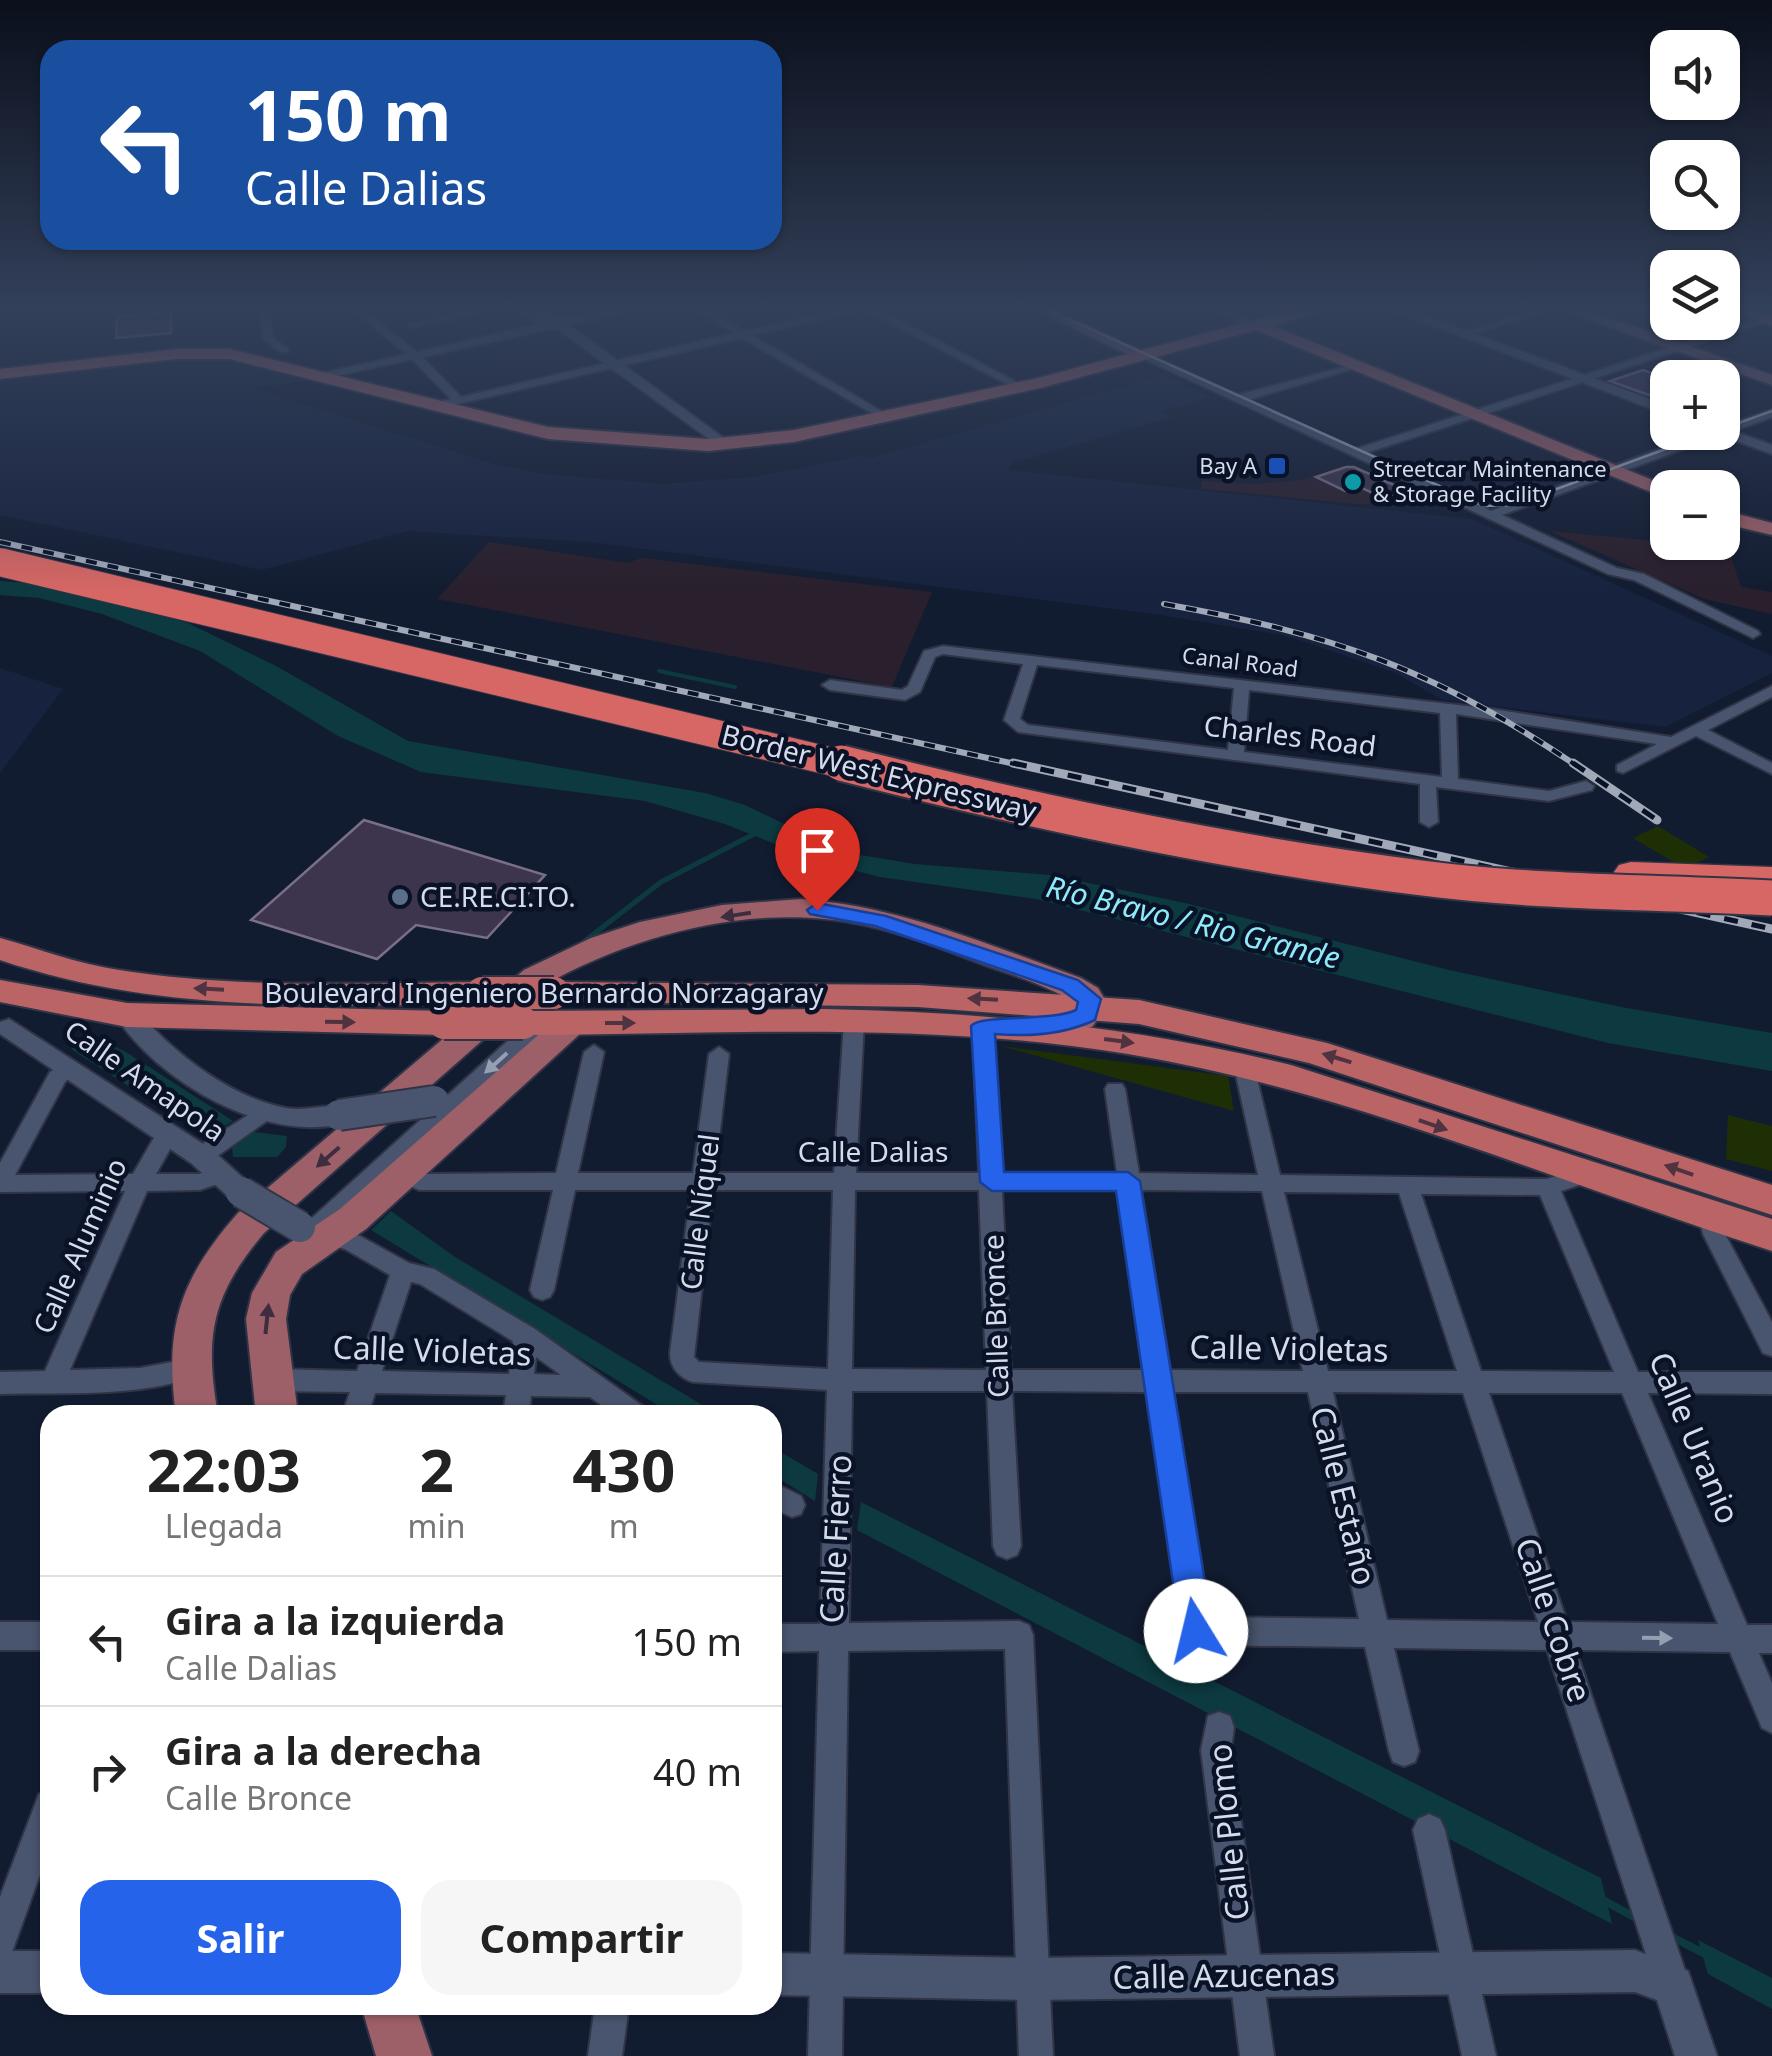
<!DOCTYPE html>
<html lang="es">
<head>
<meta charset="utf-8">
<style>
  body { margin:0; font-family:"Noto Sans",sans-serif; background:#f6f6f6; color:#222; height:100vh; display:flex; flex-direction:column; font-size:38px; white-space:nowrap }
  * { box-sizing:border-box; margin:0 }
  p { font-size:32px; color:#767676 }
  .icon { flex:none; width:55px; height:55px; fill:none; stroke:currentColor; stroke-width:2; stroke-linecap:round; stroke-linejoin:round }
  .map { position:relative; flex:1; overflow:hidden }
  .side { position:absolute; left:40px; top:1405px; width:742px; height:610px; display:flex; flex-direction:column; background:#fff; border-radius:30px; box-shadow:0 2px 8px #0004 }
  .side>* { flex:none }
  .banner { position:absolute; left:40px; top:40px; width:742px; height:210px; border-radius:30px; box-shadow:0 2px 8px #0004; background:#1a4fa0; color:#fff; overflow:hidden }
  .fabs { position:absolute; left:1650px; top:30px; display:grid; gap:20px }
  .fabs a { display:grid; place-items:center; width:90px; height:90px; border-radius:20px; background:#fff; box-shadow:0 2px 8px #0004; font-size:50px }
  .pin { position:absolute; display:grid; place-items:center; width:85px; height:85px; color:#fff; margin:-102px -42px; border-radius:50% 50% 50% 0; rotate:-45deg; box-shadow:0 0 10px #0007 }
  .pin .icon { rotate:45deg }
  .me { position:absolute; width:110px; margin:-55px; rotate:351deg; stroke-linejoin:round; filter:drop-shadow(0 0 8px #0008) }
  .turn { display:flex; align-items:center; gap:35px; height:210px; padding:0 40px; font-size:45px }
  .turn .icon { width:130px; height:130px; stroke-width:2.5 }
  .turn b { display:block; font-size:70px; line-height:85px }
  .eta { display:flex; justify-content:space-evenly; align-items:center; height:170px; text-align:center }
  .eta b { font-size:60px; font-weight:700; line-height:70px }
  .primary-button { display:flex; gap:20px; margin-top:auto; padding:20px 40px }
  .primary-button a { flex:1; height:115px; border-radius:30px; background:#2563eb; color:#fff; font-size:40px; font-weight:700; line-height:115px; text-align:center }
  .primary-button a+a { background:#f6f6f6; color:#222 }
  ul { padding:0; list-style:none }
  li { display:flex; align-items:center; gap:30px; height:130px; padding:0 40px; border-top:2px solid #e0e0e0 }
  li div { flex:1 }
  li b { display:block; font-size:38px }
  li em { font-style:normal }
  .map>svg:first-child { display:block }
</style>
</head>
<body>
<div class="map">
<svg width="1772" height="2056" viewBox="0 0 1772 2056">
  <rect width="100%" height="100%" fill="#121c31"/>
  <path fill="#17233e" d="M175,357L234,358L315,380L251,388L494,464L543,474L662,484L754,477L861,456L868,459L1163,375L1211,397L1161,411L1172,417L1012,463L1009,470L1472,519L1772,656V673L1665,727L1443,700L1393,672L1287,636L1161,615L591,542L407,531L262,570L0,515V377Z
    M0,668L63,689L0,773Z"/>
  <path fill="#2a1f2c" d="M1347,465L1408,491L1364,505L1201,489L1202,481L1256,484L1300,480Z
    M1550,531L1728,548L1741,587L1772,592V614L1704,599Z
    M489,542L628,563L641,558L932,592L892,687L437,599Z"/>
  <path fill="#1e2f05" d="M1658,826L1709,857L1685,869L1633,838Z
    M1001,1046L1228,1076L1234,1111Z
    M1728,1115L1772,1126V1171L1726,1159Z"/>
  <path fill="#0c3a40" d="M0,581L52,585L188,623L276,666L408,741L705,793L745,805L842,852L915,864L1050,875L1185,903L1449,970L1621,1007L1772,1033V1071L1608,1043L1036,899L880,877L820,862L725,824L645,801L421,772L338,736L200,651L102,614L39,598L0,595Z
    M91,1035L126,1052L233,1121L206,1136L71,1049Z
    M253,1132L287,1136L286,1147L277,1157H233L232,1146Z
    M391,1211L455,1257L719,1415H674L371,1230Z
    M772,1447L818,1474L815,1501L773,1475Z
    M861,1502L1601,1878L1612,1924L857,1530Z
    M1698,1940L1772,1978V2009L1708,1974Z"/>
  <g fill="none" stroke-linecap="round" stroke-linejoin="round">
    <path stroke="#0c3a40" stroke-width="4" d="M659,671L735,687"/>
    <path stroke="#0c3a40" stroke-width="5" d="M577,947L661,882L756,833"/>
    <path stroke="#0c3a40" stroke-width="8" d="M1601,1899L1636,1918
      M1672,1937L1707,1955"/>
  </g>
  <path fill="#3d344d" stroke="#796f8b" stroke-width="2.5" d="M171,312V333L116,338L117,317Z
    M1643,370L1668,379V402L1610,381Z
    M1346,467H1354L1405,490L1383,498L1358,486L1345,491L1316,477Z
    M364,820L545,875L487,938L416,925L377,959L251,920Z"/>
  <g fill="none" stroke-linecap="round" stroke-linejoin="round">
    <defs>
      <path id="pedestrian" d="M492,306H508L412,327L408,325Z"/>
      <path id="minor" d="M260,306H270L273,338L288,348V352H280L263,339Z
        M348,306H360L418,353L461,397L734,333L690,306H703L745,331L851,306H873L1026,387L1016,389L864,309L752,335L886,414V418L882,419L742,338L436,409L430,406L432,404L451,399L410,357Z
        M514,306C527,306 549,319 561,325L556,328L537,324Z
        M1547,306H1564L1466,336L1457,334Z
        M1772,314V320L1366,453L1491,511L1706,432H1722V427L1772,410V417L1502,515L1617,568L1644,574L1758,631L1760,634L1753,638L1634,580L1608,574L1138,356L1147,354L1238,395L1359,363V367L1248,400L1356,449Z
        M943,646L1493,709L1671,737L1772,686V697L1708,730L1772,763V774L1696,736L1623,773L1617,771V765L1657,744L1456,714L1458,779L1549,791L1586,781L1594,786L1592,790L1549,801L1436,787L1438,822L1429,827L1420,822V784L1018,732L1004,720L1023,664L943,654L935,657L920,692L905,700L830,690L822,685L830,680L902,690L908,686L924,651ZM1037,665L1234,688L1228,750L1028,725L1020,719ZM1249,690L1440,713L1442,777L1244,752Z
        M854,1015L864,1022L856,1173H979L973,1026L983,1019L993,1026L1001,1173H1117L1105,1089L1108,1084H1122L1125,1089L1139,1173L1258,1175L1234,1066L1244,1059L1254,1066L1280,1175L1547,1179L1583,1167L1591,1169L1594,1175L1591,1181L1561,1191L1638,1372H1772V1394L1648,1393L1747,1625H1772V1653H1759L1772,1683V1733L1762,1728L1730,1652L1576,1650L1690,1985L1685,1997L1673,2002L1661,1997L1656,1985L1547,1650L1394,1648L1419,1751L1415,1762L1404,1766L1393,1762L1389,1751L1365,1647L1197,1645L1187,1641L1183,1631L1148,1392L1012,1391L1021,1546L1017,1555L1007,1559L997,1555L993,1546L987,1391H852L849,1623L1019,1621L1029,1625L1033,1635L1053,2056H1019L1005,1649L848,1651L842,2056H808L819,1651L772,1652V1624H820L827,1390L693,1382C680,1378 670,1368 670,1353L691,1190H575L554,1290L550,1297L542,1300L534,1297L530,1290L553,1190H419L396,1180L393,1174L396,1168L404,1166L422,1174L556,1173L584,1052L594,1045L604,1052L578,1173H693L709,1054L719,1047L729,1054L715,1173H834L844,1022ZM1119,1189L1145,1370H1011L1002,1190ZM713,1190H833L828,1369L699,1362L694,1357ZM855,1190H979L986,1370L852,1369ZM1141,1190L1262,1191L1303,1371L1170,1370ZM1284,1192L1399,1193L1457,1371H1328ZM1421,1194L1540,1195L1614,1372L1481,1371ZM1173,1392H1308L1359,1619L1209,1617ZM1333,1392L1463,1393L1538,1622L1387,1620ZM1489,1393H1622L1718,1624L1567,1622Z
        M540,1016L547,1018L550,1023L547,1028L330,1228L358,1235L409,1263L434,1269L535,1329L644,1407L648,1415H615L590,1397L531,1396L529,1415H503L506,1395L375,1393L368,1415H342L350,1392L273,1391L264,1387L261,1380L264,1373L273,1369L357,1371L390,1275L345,1249L302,1239L299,1233L302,1227L533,1018ZM411,1282L420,1284L513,1341L509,1374L382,1371ZM536,1357L561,1375L534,1374Z
        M70,1060L80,1067L65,1082L15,1175L133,1174L159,1129H175L178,1135L156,1174H199L221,1166L229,1168L232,1174L229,1180L200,1190L147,1191L70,1370L140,1368L188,1359L197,1362L200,1369L197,1376C135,1398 64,1392 0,1394V1372L45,1371L125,1191L0,1192V1163L50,1072Z
        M264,1105L271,1108L275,1113L271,1118L209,1162H193L190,1156L193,1150Z
        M1710,1208L1718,1211L1725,1234L1772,1322V1356L1763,1353L1703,1234L1699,1217L1702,1211Z
        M772,1482L801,1496L805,1505L801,1514L792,1517L772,1508Z
        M0,1622H50V1650H0Z
        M1219,1712L1230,1716L1234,1727L1231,1750L1274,2056H1240L1201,1750L1208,1716Z
        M50,1790V1847L12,1952L0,1956V1897L39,1794Z
        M1429,1814L1440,1819L1445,1830L1496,2056H1462L1413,1830L1418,1819Z
        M595,2005H629L622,2056H588Z"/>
      <path id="tertiary" d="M528,306H543L561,319L622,306H647L569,325L732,444L720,447L556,328L322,379L315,375L548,322Z
        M1207,306H1224L1251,320L1241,323Z
        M1382,306H1400L1668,406V415Z
        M1722,427L1772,445V454L1717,434L1722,432Z
        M127,1007L136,1009C172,1052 229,1097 286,1108C307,1112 329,1102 348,1108L352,1115L348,1122C269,1146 157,1082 115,1015Z
        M9,1019L211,1149L251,1185L255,1192L251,1199H231L191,1163L0,1034V1022Z
        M1635,1950L1688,1971L1717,2056H1675L1657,2000L1635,1992L1032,2000L772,1995V1953L1032,1958Z
        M0,1951H50V1993H0Z"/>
      <path id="secondary" d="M1027,306H1047L1151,356L1137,359Z
        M1551,306H1574L1772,375V385Z"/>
      <path id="primary" d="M1307,306H1335L1273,326L1672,488H1668V499L1256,330L1040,388L794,442L708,451L548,439L229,359H177L0,379V369L177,349H229L548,427L708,439L794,430L1038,378Z
        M1722,306H1744L1772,316V326Z
        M1722,510L1772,523V535L1722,523Z
        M801,899C899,906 989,945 1081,978L1098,988L1108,1005L1092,1027L1022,1040L1011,1037L1006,1029L1011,1021L1071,1010L1074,1002C1046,985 1013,975 982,964C944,949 905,934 865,925C758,902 640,932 546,984L264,1233C212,1295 204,1335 218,1415H176C164,1327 180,1279 238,1213L524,970L591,938L640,922L722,905Z
        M571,1013L582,1016L587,1024L582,1032L366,1229L302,1274L290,1295L286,1319L298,1415H256L246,1319L252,1293L276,1252L340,1209L560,1016Z
        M361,2005H415L432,2056H376Z"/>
      <path id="trunk" d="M0,938C40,949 78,964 119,970C239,989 361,983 482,982L494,985L499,993L494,1001L482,1004C318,1006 157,1013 0,960Z
        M0,980L127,1003L444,1011L456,1015L461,1023L456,1031L444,1035L127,1027L0,1002Z
        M554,982L918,985L1139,1000L1327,1043L1772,1185V1215L1309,1063L1139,1024L918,1007L542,1001L537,993L542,985Z
        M825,1009C984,1012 1137,1027 1291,1065L1772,1219V1251C1559,1183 1350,1091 1128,1054C929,1021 724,1034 523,1035L511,1031L506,1023L511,1015L523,1011Z"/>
      <path id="motorway" d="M1631,862L1772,867V887L1619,879L1614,872L1619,865Z"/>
    </defs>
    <use href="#pedestrian" stroke="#303446" stroke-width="4"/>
    <use href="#minor" stroke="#303446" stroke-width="4"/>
    <use href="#tertiary" stroke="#303446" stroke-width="4"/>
    <use href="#secondary" stroke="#303446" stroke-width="4"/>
    <use href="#primary" stroke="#303446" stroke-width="4"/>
    <use href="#trunk" stroke="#303446" stroke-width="4"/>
    <use href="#motorway" stroke="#303446" stroke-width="3"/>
    <use href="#pedestrian" fill="#49556e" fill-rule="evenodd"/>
    <use href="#minor" fill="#49556e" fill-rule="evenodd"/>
    <use href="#tertiary" fill="#49556e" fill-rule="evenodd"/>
    <use href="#secondary" fill="#745a6b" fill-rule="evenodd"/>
    <use href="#primary" fill="#9e6068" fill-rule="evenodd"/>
    <use href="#trunk" fill="#ba6466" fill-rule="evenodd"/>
    <use href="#motorway" fill="#d76764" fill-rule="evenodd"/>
    <path stroke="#a1a9b9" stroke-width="2.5" d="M1039,306L1484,506L1513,505L1712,432
      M1722,429L1772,411"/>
    <defs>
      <path id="rail-far1" d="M0,542L1024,766
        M1164,604C1333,634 1434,669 1577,766"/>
      <path id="rail" d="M1013,763L1772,929
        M1573,763L1657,820"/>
    </defs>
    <use href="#rail-far1" stroke="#a1a9b9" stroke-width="6"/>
    <use href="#rail" stroke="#a1a9b9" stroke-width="9"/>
    <use href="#rail-far1" stroke="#091227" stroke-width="4" stroke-dasharray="11" stroke-linecap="butt"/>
    <use href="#rail" stroke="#091227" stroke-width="5" stroke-dasharray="14" stroke-linecap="butt"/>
    <defs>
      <path id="tertiary-bridge" d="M339,1115L434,1101
        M241,1192L300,1227"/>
      <path id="trunk-bridge" d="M482,993H554
        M444,1023H523"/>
      <path id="motorway-bridge-far1" d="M0,562L850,766"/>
      <path id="motorway-bridge" d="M841,763C1033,812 1225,853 1422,878C1537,893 1656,892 1772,898"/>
    </defs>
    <use href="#tertiary-bridge" stroke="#303446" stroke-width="34" stroke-linecap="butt"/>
    <use href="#trunk-bridge" stroke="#303446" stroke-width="36" stroke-linecap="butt"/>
    <use href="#motorway-bridge-far1" stroke="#303446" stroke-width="30" stroke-linecap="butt"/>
    <use href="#motorway-bridge" stroke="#303446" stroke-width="39" stroke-linecap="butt"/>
    <use href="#tertiary-bridge" stroke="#49556e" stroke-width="30"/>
    <use href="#trunk-bridge" stroke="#ba6466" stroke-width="32"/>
    <use href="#motorway-bridge-far1" stroke="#d76764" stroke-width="28"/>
    <use href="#motorway-bridge" stroke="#d76764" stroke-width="35"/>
  </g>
  <defs><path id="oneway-solid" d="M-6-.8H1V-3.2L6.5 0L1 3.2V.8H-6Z" transform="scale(2.5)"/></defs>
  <g fill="#3d2d3e">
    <use href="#oneway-solid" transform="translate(736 915) rotate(171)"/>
    <use href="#oneway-solid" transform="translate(328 1157) rotate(139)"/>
    <use href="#oneway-solid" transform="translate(267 1319) rotate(-84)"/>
  </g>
  <g fill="#503340">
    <use href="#oneway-solid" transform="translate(209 989) rotate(-177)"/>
    <use href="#oneway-solid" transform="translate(983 999) rotate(-177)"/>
    <use href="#oneway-solid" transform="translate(340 1022) rotate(1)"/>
    <use href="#oneway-solid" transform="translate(620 1023)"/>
    <use href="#oneway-solid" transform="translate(1119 1041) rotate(8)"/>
    <use href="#oneway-solid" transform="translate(1337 1058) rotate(-163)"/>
    <use href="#oneway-solid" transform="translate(1433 1125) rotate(19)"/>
    <use href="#oneway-solid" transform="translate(1679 1170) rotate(-161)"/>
  </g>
  <g fill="#959fb2">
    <use href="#oneway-solid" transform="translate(496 1063) rotate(138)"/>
    <use href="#oneway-solid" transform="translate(1657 1638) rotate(1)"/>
  </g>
  <linearGradient id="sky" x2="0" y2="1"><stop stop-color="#0a0f1b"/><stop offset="0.52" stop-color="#33405a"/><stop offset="1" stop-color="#33405a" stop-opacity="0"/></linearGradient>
  <rect width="1772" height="594" fill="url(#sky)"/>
  <path fill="#2563eb" stroke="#184099" stroke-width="2.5" d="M817,903L886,916L1078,980L1101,999L1095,1020C1063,1035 1029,1037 995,1034L1004,1172H1128L1140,1181L1213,1631L1208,1642L1196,1647L1185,1642L1180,1631L1116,1191H992L980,1182L971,1026C981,1014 1051,1022 1076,1010L1078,1002L1062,990L875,926L810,914L807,910Z"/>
  <rect fill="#1a4fb4" stroke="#091227" stroke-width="4" x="1267" y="456" width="20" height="20" rx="5"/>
  <circle fill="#0f9aa8" stroke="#091227" stroke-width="4" cx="1353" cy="482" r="10"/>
  <circle fill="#5c6f8a" stroke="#091227" stroke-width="4" cx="400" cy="897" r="10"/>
  <g text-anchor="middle" stroke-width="9" stroke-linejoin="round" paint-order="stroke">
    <g font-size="22" fill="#d4dbea" stroke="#091227" text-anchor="end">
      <text x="1257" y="474">Bay A</text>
      <text x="1373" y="477" text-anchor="start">Streetcar Maintenance<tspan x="1373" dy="25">&amp; Storage Facility</tspan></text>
    </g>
    <g font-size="22" fill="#d4dbea" stroke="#091227">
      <text transform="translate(1240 662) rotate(7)" y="8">Canal Road</text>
    </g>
    <g font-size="28" fill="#d4dbea" stroke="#091227">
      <text transform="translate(1290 736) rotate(7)" y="10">Charles Road</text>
      <text transform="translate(879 773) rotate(14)" y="10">Border West Expressway</text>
      <text x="544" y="1003">Boulevard Ingeniero Bernardo Norzagaray</text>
      <text transform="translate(145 1081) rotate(35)" y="10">Calle Amapola</text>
      <text x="873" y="1162">Calle Dalias</text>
      <text transform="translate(700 1212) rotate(-83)" y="10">Calle Níquel</text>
      <text transform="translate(80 1246) rotate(-66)" y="10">Calle Aluminio</text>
      <text transform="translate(996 1316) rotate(-92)" y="10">Calle Bronce</text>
    </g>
    <g font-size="28" fill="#d4dbea" stroke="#091227" text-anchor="start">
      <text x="420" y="907">CE.RE.CI.TO.</text>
    </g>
    <g font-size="30" font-style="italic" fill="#8eeaf9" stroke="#091227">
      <text transform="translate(1193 923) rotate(14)" y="10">Río Bravo / Rio Grande</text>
    </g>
    <g font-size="32" fill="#d4dbea" stroke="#091227">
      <text transform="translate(1289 1349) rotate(1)" y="11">Calle Violetas</text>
      <text transform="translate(432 1351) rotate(2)" y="11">Calle Violetas</text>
      <text transform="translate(1694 1438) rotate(67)" y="11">Calle Uranio</text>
      <text transform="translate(1343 1496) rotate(76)" y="11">Calle Estaño</text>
      <text transform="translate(836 1539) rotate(-87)" y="11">Calle Fierro</text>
      <text transform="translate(1553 1620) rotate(71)" y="11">Calle Cobre</text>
      <text transform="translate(1229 1832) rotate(-96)" y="11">Calle Plomo</text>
      <text transform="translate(1224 1976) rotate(-1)" y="11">Calle Azucenas</text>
    </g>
  </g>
</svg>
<div class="fabs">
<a><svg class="icon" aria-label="sound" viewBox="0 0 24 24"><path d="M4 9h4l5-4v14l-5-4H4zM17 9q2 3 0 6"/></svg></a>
<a><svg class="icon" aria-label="search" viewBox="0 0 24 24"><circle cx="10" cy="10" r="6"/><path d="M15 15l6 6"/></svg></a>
<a><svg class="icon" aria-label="layers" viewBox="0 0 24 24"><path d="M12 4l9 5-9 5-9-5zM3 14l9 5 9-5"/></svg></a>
<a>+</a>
<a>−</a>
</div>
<div class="pin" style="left:817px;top:910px;background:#d93025"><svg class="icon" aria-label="arrive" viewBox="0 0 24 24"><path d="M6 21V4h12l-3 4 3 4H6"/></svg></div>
<svg class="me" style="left:1196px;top:1631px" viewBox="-20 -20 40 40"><circle r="19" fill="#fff"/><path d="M0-13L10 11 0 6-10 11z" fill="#2563eb"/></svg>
<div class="banner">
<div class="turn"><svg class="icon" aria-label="left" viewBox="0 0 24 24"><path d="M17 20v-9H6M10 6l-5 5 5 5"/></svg><div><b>150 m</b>Calle Dalias</div></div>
</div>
<section class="side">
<div class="eta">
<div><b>22:03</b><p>Llegada</p></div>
<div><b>2</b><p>min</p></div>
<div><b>430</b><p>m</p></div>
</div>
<ul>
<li><svg class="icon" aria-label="left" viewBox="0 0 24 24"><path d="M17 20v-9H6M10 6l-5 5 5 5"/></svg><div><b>Gira a la izquierda</b><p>Calle Dalias</p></div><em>150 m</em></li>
<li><svg class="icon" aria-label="right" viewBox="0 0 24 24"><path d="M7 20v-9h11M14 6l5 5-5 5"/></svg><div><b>Gira a la derecha</b><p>Calle Bronce</p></div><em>40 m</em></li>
</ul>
<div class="primary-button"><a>Salir</a><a>Compartir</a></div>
</section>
</div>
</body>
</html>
